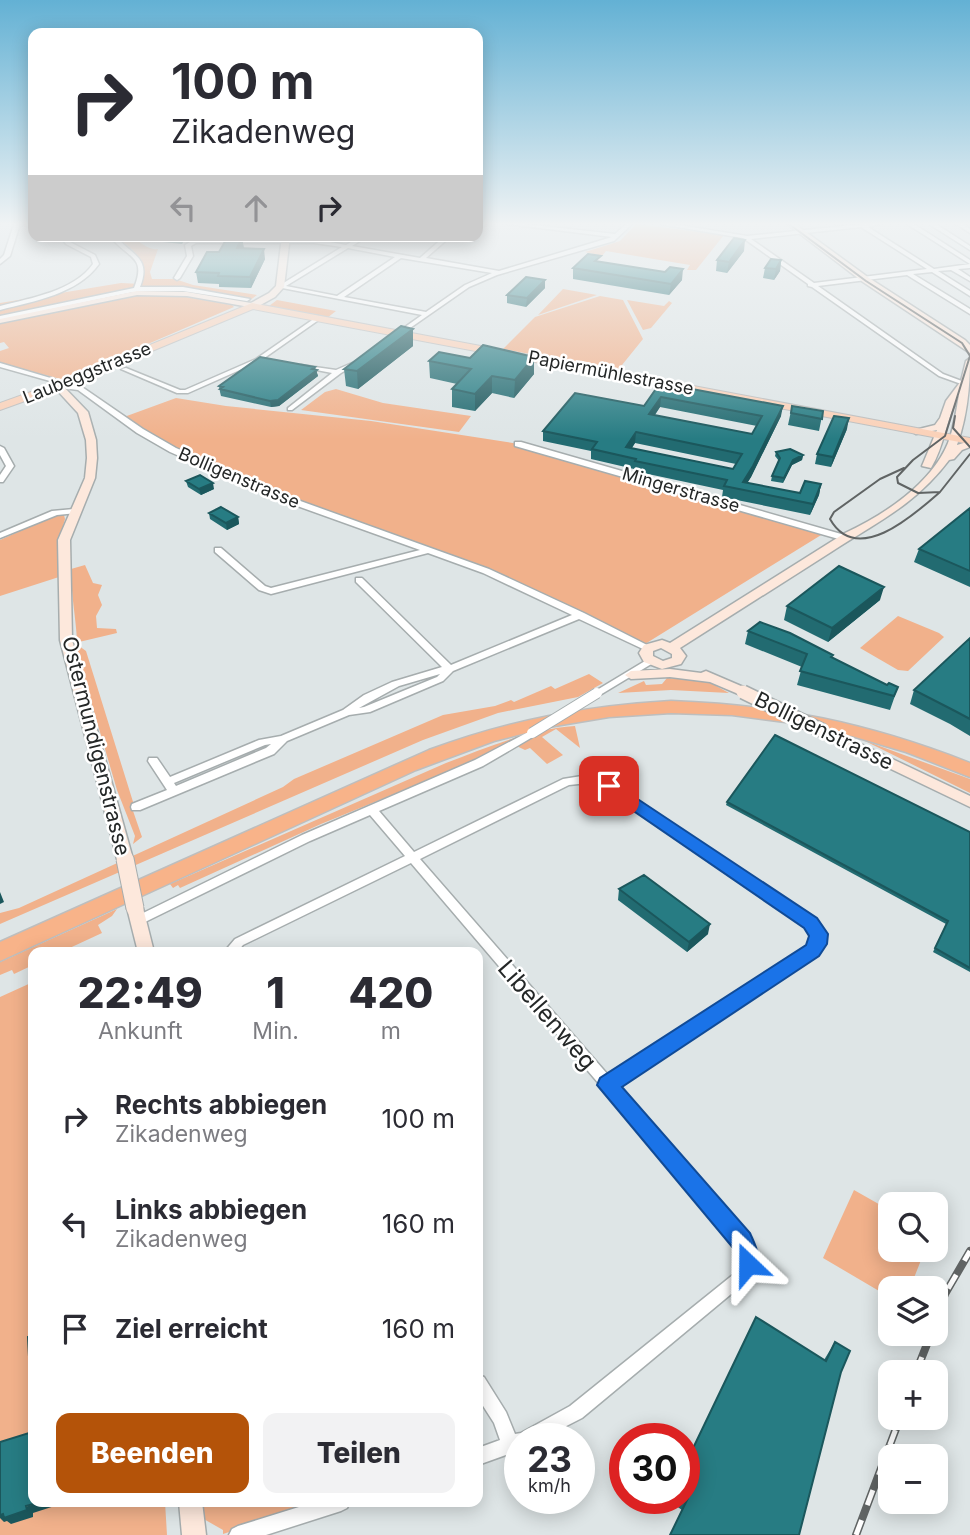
<!DOCTYPE html>
<html lang="de">
<head>
<meta charset="utf-8">
<style>
  body { margin:0; font-family:Inter,sans-serif; background:#f2f2f3; color:#2b2b33; height:100vh; display:flex; flex-direction:column; font-size:26px; white-space:nowrap }
  * { box-sizing:border-box; margin:0 }
  p { font-size:23px; color:#7c7c81 }
  .icon { flex:none; width:38px; height:38px; fill:none; stroke:currentColor; stroke-width:2; stroke-linecap:round; stroke-linejoin:round }
  .map { position:relative; flex:1; overflow:hidden }
  .drawer { position:absolute; left:28px; top:947px; width:455px; height:560px; display:flex; flex-direction:column; background:#fff; border-radius:14px; box-shadow:0 4px 18px #0003 }
  .drawer>* { flex:none }
  .guide { position:absolute; left:28px; top:28px; width:455px; height:214px; border-radius:14px; box-shadow:0 4px 18px #0003; background:#fff; color:#2b2b33; overflow:hidden }
  .buttons { position:absolute; left:878px; top:1192px; display:grid; gap:14px }
  .buttons a { display:grid; place-items:center; width:70px; height:70px; border-radius:14px; background:#fff; box-shadow:0 4px 18px #0003; font-size:35px }
  .speed { position:absolute; left:504px; top:1423px; display:flex; gap:14px; font-size:35px; font-weight:700; text-align:center }
  .speed>* { display:grid; place-content:center; width:91px; height:91px; border-radius:50%; background:#fff; box-shadow:0 4px 18px #0003; line-height:1 }
  .speed small { font-size:18px; font-weight:400 }
  .speed .limit { border:10px solid #d22; background:#fff; color:#111 }
  .pin { position:absolute; display:grid; place-items:center; width:60px; height:60px; color:#fff; margin:-30px; border-radius:14px; box-shadow:0 4px 10px #0006 }
  .me { position:absolute; width:77px; margin:-38px; rotate:337deg; stroke-linejoin:round; filter:drop-shadow(0 0 5px #0008) }
  .turn { display:flex; align-items:center; gap:24px; height:147px; padding:0 28px; font-size:32px }
  .turn .icon { width:91px; height:91px; stroke-width:2.5 }
  .turn b { display:block; font-size:49px; line-height:60px }
  .lanes { display:flex; align-items:center; height:66px; padding:0 28px; background:#0003; justify-content:center; gap:35px; direction:ltr }
  .lanes .off { opacity:.35 }
  .eta { display:flex; justify-content:space-evenly; align-items:center; height:119px; text-align:center }
  .eta b { font-size:42px; font-weight:800; line-height:49px }
  .action { display:flex; gap:14px; margin-top:auto; padding:14px 28px }
  .action a { flex:1; height:80px; border-radius:14px; background:#b45309; color:#fff; font-size:28px; font-weight:800; line-height:80px; text-align:center }
  .action a+a { background:#f2f2f3; color:#2b2b33 }
  ul { padding:0; list-style:none }
  li { display:flex; align-items:center; gap:21px; height:105px; padding:0 28px }
  li div { flex:1 }
  li b { display:block; font-size:26px }
  li em { font-style:normal }
  .map>svg:first-child { display:block }
</style>
</head>
<body>
<div class="map">
<svg width="970" height="1535" viewBox="0 0 970 1535">
  <rect width="100%" height="100%" fill="#dee5e6"/>
  <path fill="#f1b18b" d="M636,224L724,235L696,270H687L690,265L606,251L602,256L585,252L620,241Z
    M110,236H140L137,239C142,245 150,250 158,249L150,272L152,279H175L193,285L257,295L245,304C206,297 167,289 128,296L175,295L232,305L234,307L64,380L0,363V351L9,348L4,342L0,343V303L121,283L141,284C149,262 131,242 110,238Z
    M563,289L597,295L538,315Z
    M600,296L623,300L643,339L618,370L503,349L535,317Z
    M277,300L336,311L327,318L269,306Z
    M627,300L664,306L669,301L672,303L651,328L643,330Z
    M336,389L383,403L471,416L459,432L301,410L325,392Z
    M176,398L226,406L371,421L519,444L826,532L645,644C575,609 506,574 432,548C330,510 214,480 124,417Z
    M56,515H64L65,519L59,541V577L0,596V540Z
    M85,565L93,583L102,585L98,595L102,605L96,616L97,628L116,629L117,633L79,642L77,641C76,618 71,595 71,569Z
    M898,616L939,633L944,637L908,671L898,670L860,648Z
    M79,646L86,651L134,805L132,808L142,837L133,844L135,836L117,790L75,647Z
    M589,674L603,683L578,697L498,713L423,740L0,924V913L19,908L283,787L294,779L443,715L495,706L511,700L514,702L551,686L555,689Z
    M667,678L707,681L729,693L671,690L618,693L644,681L646,685L662,684Z
    M575,726L580,748L556,729L542,737L563,755L547,764L530,748L525,750L508,742L475,761L321,824L180,888L178,885L173,888L170,884L446,763C488,747 530,729 575,726Z
    M863,740L970,779V793L960,788Z
    M117,909L112,916L98,925L102,933L61,952H33V965L14,974L12,970L0,975V962Z
    M33,982V1502H165L167,1535H0V997Z
    M854,1190L891,1211V1250H925L910,1288H891V1298L823,1258Z
    M201,1502H314V1504L223,1534V1530L202,1518Z"/>
  <g fill="none" stroke-linecap="round" stroke-linejoin="round">
    <defs>
      <path id="street" d="M14,224H20L10,256L0,264V259L4,255Z
        M507,224H525L615,234L626,224H632L614,241L497,275L469,287L400,335L398,334V332L422,315L277,287L342,247L314,243H196L191,246L193,256L180,278L177,280L174,278L187,256L185,245L190,242L191,236H197L195,240H199L314,239L346,245L361,236H368L352,246L420,258L445,236H451L426,258L499,271L612,237ZM348,248L395,257L337,296L286,286ZM401,258L492,273L465,285L426,312L344,297Z
        M659,224H673L747,236L862,224H881L868,227L934,269L970,264V268L958,269L970,277V281L951,270L938,271L970,291V296L932,272L913,274L970,309V314L907,275L818,286L943,374L967,383L964,385L939,376L812,287L808,286V284L743,238ZM861,227L927,269L814,283L751,239Z
        M907,224H914L970,260V264Z
        M929,224H936L970,246V250Z
        M956,224H963L970,229V233Z
        M66,236H72L69,240L70,242L95,255L99,264C78,294 34,301 0,310V306C31,298 74,291 93,264L91,257L66,244L63,240Z
        M113,238H117C134,256 151,259 140,287H183L250,299L247,301L183,291H139L135,295L133,292L0,320V316L134,288C146,258 131,259 113,240Z
        M318,316L320,317V319L260,361L188,393H177L121,369L126,368L180,390H185L256,359Z
        M0,363L54,379L60,384L82,387L143,429L176,448L281,494L489,569L584,613L653,648L648,651L645,650L579,619L453,671L443,681L370,712L349,715L287,741L274,754L140,810H132L131,807L132,804L167,790L148,761L149,758H157L170,777L259,740L281,736L343,710L364,695L392,682L442,667L356,582V578H362L451,665L572,615L483,573L428,553L271,594L259,590L215,552V548H221L265,586L271,588L420,550L275,498L170,452L137,433L78,390L56,387L50,381L0,367ZM440,674L437,677L364,707L359,708L399,686ZM271,744L266,748L176,786L174,783L265,745Z
        M352,363L357,364L341,373L292,410H288V408L332,373L301,367V365L336,370Z
        M515,442H521L848,536L849,538L845,540H842L515,446Z
        M0,446L4,448L14,466L3,482H0V475L6,466L0,455Z
        M74,509H77V513L57,515L0,538V533L52,511Z
        M650,658L653,659L655,661L653,663L600,695H594L592,693Z
        M532,730L537,733L536,735L483,766L379,811L414,852L563,779L588,775L609,781L813,919L820,927L825,939L817,955L617,1086L747,1236C755,1252 757,1263 748,1280L582,1418L543,1438H520V1450L478,1465V1448L500,1440L494,1423L478,1398V1375L484,1377L506,1412L515,1434L521,1433L570,1406L734,1274C741,1265 741,1257 737,1246L411,863L243,945L237,952H224L235,939L405,856L370,815L310,841L143,923L139,925L135,923L133,920L135,917L302,835L475,760ZM588,783L601,787L805,925L811,932L813,939L809,948L609,1076L420,859L569,785Z
        M315,1502H350L347,1508L341,1511L266,1535H229L232,1529L238,1526Z"/>
      <path id="secondary" d="M787,224H795L869,278L965,340L970,345V353L863,282Z
        M282,236H290L284,287L275,297L255,308L187,296L137,295L0,323V319L137,291L187,292L251,303L269,293L276,286Z
        M970,358C970,388 967,417 957,445L970,441V447L962,450L954,459L949,460C914,506 877,522 831,552C781,584 730,616 680,648L686,656L681,664L662,669L644,662L639,653L644,645L662,640L670,643L845,533C884,515 931,484 948,443C954,428 956,411 959,395C946,418 945,445 931,468L922,466L937,430L916,434L911,431L935,425L940,418L946,401L961,381L966,361ZM661,648L672,654V658L663,661L653,656V651Z
        M55,384H61L88,412L96,440L97,458L95,478L70,540L72,640L133,859L130,863H120L117,859L60,640L58,540L85,478L87,458L86,440L78,413L55,388Z
        M670,669L701,673L706,671L748,689L750,692L743,696L710,682L670,677L631,679L625,675L631,671Z
        M823,726L970,796V807L818,734L816,731Z
        M135,902L141,904L143,908L154,952H138L127,908L129,904Z
        M179,1502H202L206,1535H182Z"/>
      <path id="primary" d="M252,303L970,438V444L253,309L75,383L0,410V403L67,379Z"/>
      <path id="highway" d="M671,701C780,705 868,723 970,763V777L906,752L852,736L793,723L732,715L671,713L609,717L549,727L494,741L416,770L0,961V942L429,750C510,720 585,706 671,701Z"/>
    </defs>
    <use href="#street" stroke="#a6adae" stroke-width="3"/>
    <use href="#secondary" stroke="#a6adae" stroke-width="3"/>
    <use href="#primary" stroke="#bdbebe" stroke-width="2"/>
    <use href="#highway" stroke="#bdbebe" stroke-width="3"/>
    <use href="#street" fill="#fff" fill-rule="evenodd"/>
    <use href="#secondary" fill="#fde8dc" fill-rule="evenodd"/>
    <use href="#primary" fill="#fbd1b8" fill-rule="evenodd"/>
    <use href="#highway" fill="#f8b389" fill-rule="evenodd"/>
    <path stroke="#606464" stroke-width="2" d="M789,224L866,281L962,343L970,356L945,436L913,460L897,477L898,483L918,493L940,492L970,454
      M955,416L953,428L970,447
      M904,468L880,479L834,512L830,519C857,567 915,514 940,492"/>
    <defs>
      <path id="rail" d="M936,1318L945,1294L970,1251
        M916,1372L931,1334
        M856,1535L900,1418"/>
    </defs>
    <use href="#rail" stroke="#606464" stroke-width="8"/>
    <use href="#rail" stroke="#fff" stroke-width="5" stroke-dasharray="16" stroke-linecap="butt"/>
    <defs>
      <path id="street-bridge" d="M532,733L597,693"/>
      <path id="secondary-bridge-far1" d="M743,692L823,731"/>
      <path id="secondary-bridge" d="M125,859L135,908"/>
    </defs>
    <use href="#street-bridge" stroke="#a6adae" stroke-width="12" stroke-linecap="butt"/>
    <use href="#secondary-bridge-far1" stroke="#a6adae" stroke-width="16" stroke-linecap="butt"/>
    <use href="#secondary-bridge" stroke="#a6adae" stroke-width="19" stroke-linecap="butt"/>
    <use href="#street-bridge" stroke="#fff" stroke-width="10"/>
    <use href="#secondary-bridge-far1" stroke="#fde8dc" stroke-width="13"/>
    <use href="#secondary-bridge" stroke="#fde8dc" stroke-width="17"/>
  </g>
  <path fill="#226b71" fill-rule="evenodd" d="M152,236H185L182,244L153,241Z
    M242,238L244,249L265,259L251,288L219,287V284L198,283L196,272L219,252Z
    M744,251L727,273L716,271L717,260Z
    M781,260L780,271L774,280L763,278L765,268Z
    M600,262L682,280L669,295L573,279V268Z
    M545,280V288L526,307L507,303V295Z
    M413,329V346L358,389L346,386L344,369Z
    M429,361L534,374L514,398L492,393L475,411L452,407V389L457,384L430,378Z
    M316,370L318,376L279,406L271,407L221,396L220,392L219,386Z
    M660,383L781,416L751,477L747,483L800,493L821,484L819,495L810,515L722,497L723,490L634,471V469L591,459V451L543,441V431L644,406ZM660,407L757,426L752,434L655,415ZM635,443L736,464L733,469L632,448Z
    M792,406L823,411L819,431L788,425Z
    M847,429L831,467L815,464L817,454Z
    M776,452L803,455L802,460L792,465L783,483L771,481L772,476L779,461L775,456Z
    M186,481L214,489L201,495L188,487Z
    M970,508V587L914,562L919,549Z
    M209,513L238,517L239,524L227,530L210,519Z
    M880,600L828,642L784,620L787,606Z
    M748,631L833,658L887,685L898,687L890,710L797,685L802,667L745,644Z
    M970,638V736L950,724L910,704L914,690Z
    M727,802L970,832V972L933,952L946,924L726,805Z
    M619,889L708,934L687,952L618,900Z
    M835,1342L841,1372L682,1510L669,1501L670,1498H684V1467L824,1360Z"/>
  <path fill="#1b575c" d="M181,236H185L182,244L180,237Z
    M242,238L244,249L237,248Z
    M745,240L744,251L727,273L729,262Z
    M264,249L265,259L251,288L250,277Z
    M781,260L780,271L774,280L776,269Z
    M683,269L682,280L669,295L671,284Z
    M545,280V288L526,307L527,298Z
    M413,329V346L358,389L357,371Z
    M534,357V374L514,398L515,380Z
    M315,367L318,376L279,406L271,407L270,401Z
    M492,376V393L475,411V394Z
    M661,397L660,407L648,424L649,414Z
    M783,406L781,416L751,477L743,490V482Z
    M849,418L847,429L831,467L833,457Z
    M636,432L635,443L625,457L626,447Z
    M803,455L802,460L792,465L783,483L784,478L793,460Z
    M213,483L214,489L201,495L199,489Z
    M821,484L819,495L810,515L813,504Z
    M238,517L239,524L227,530L226,523Z
    M884,587L880,600L828,642L832,628Z
    M0,892L4,902L0,904Z
    M710,924L708,934L687,952L689,942Z
    M32,1432L33,1434V1476L32,1475Z
    M41,1502H67L33,1513V1517L11,1524L7,1521L4,1522L0,1518V1515Z"/>
  <path fill="#277c83" stroke="#1b575c" stroke-width="2" fill-rule="evenodd" d="M227,238H242L237,248L264,249L250,277L218,276L219,273L196,272L207,252H219Z
    M734,238L745,240L729,262L717,260Z
    M588,254L601,256L595,261L665,272L670,267L683,269L671,284L573,268Z
    M771,259L781,260L776,269L765,268Z
    M526,277L545,280L527,298L507,295Z
    M401,326L413,329L357,371L344,369Z
    M483,345L534,357L515,380L492,376L475,394L452,389L471,369L429,361L439,352L470,358Z
    M260,357L315,367L312,369L317,370L278,400L270,401L220,389L223,387L219,386Z
    M660,383L783,406L753,466L743,482L800,493L805,481L821,484L813,504L724,486L727,480L635,461L636,459L592,449L597,442L543,431L575,393L644,406ZM661,397L762,416L752,434L649,414ZM636,432L742,454L733,469L626,447Z
    M792,406L823,411L822,419L791,413Z
    M834,416L849,418L833,457L817,454Z
    M790,449L803,455L793,460L784,478L772,476L780,458L776,452Z
    M200,475L213,483L199,489L186,481Z
    M221,507L238,517L226,523L209,513Z
    M970,508V571L919,549Z
    M839,566L884,587L832,628L787,606Z
    M760,622L790,633L833,655L831,657L887,685L889,683L898,687L894,696L800,671L807,654L748,631Z
    M970,638V719L955,711L914,690Z
    M775,735L970,832V968L935,948L948,921L727,802Z
    M644,875L710,924L689,942L619,889Z
    M756,1317L826,1361L835,1342L850,1351L841,1372L799,1535H670L688,1498L684,1495V1467Z
    M33,1335V1356L29,1357L28,1337Z
    M32,1432L33,1502H41L26,1506L27,1510L4,1518L3,1514L0,1515V1442Z"/>
  <linearGradient id="sky" x2="0" y2="1"><stop stop-color="#63b1d4"/><stop offset="0.51" stop-color="#f0f3f4"/><stop offset="1" stop-color="#f0f3f4" stop-opacity="0"/></linearGradient>
  <rect width="970" height="439" fill="url(#sky)"/>
  <path fill="#1a73e8" stroke="#114b97" stroke-width="2" d="M609,780L817,918L828,934L827,944L819,956L622,1087L750,1233C756,1247 762,1257 756,1272L748,1275L739,1272L734,1249L597,1085L600,1078L806,945L809,936L804,928L603,790L601,786Z"/>
  <g text-anchor="middle" stroke-width="5" stroke-linejoin="round" paint-order="stroke">
    <g font-size="18" fill="#242727" stroke="#fff">
      <text transform="translate(87 373) rotate(-22)" y="6">Laubeggstrasse</text>
      <text transform="translate(611 373) rotate(11)" y="6">Papiermühlestrasse</text>
      <text transform="translate(239 478) rotate(23)" y="6">Bolligenstrasse</text>
      <text transform="translate(681 490) rotate(16)" y="6">Mingerstrasse</text>
    </g>
    <g font-size="21" fill="#242727" stroke="#fff">
      <text transform="translate(824 731) rotate(26)" y="7">Bolligenstrasse</text>
      <text transform="translate(96 746) rotate(76)" y="7">Ostermundigenstrasse</text>
    </g>
    <g font-size="24" fill="#242727" stroke="#fff">
      <text transform="translate(547 1015) rotate(49)" y="8">Libellenweg</text>
    </g>
  </g>
</svg>
<div class="buttons">
<a><svg class="icon" aria-label="search" viewBox="0 0 24 24"><circle cx="10" cy="10" r="6"/><path d="M15 15l6 6"/></svg></a>
<a><svg class="icon" aria-label="layers" viewBox="0 0 24 24"><path d="M12 4l9 5-9 5-9-5zM3 14l9 5 9-5"/></svg></a>
<a>+</a>
<a>−</a>
</div>
<div class="speed"><div>23<small>km/h</small></div><div class="limit">30</div></div>
<div class="pin" style="left:609px;top:786px;background:#d93025"><svg class="icon" aria-label="arrive" viewBox="0 0 24 24"><path d="M6 21V4h12l-3 4 3 4H6"/></svg></div>
<svg class="me" style="left:748px;top:1264px" viewBox="-20 -20 40 40"><path d="M0-17L14 15 0 8-14 15z" fill="#1a73e8" stroke="#fff" stroke-width="4"/></svg>
<div class="guide">
<div class="turn"><svg class="icon" aria-label="right" viewBox="0 0 24 24"><path d="M7 20v-9h11M14 6l5 5-5 5"/></svg><div><b>100 m</b>Zikadenweg</div></div>
<div class="lanes"><svg class="icon off" aria-label="left" viewBox="0 0 24 24"><path d="M17 20v-9H6M10 6l-5 5 5 5"/></svg><svg class="icon off" aria-label="ahead" viewBox="0 0 24 24"><path d="M12 20V5M6 11l6-6 6 6"/></svg><svg class="icon" aria-label="right" viewBox="0 0 24 24"><path d="M7 20v-9h11M14 6l5 5-5 5"/></svg></div>
</div>
<section class="drawer">
<div class="eta">
<div><b>22:49</b><p>Ankunft</p></div>
<div><b>1</b><p>Min.</p></div>
<div><b>420</b><p>m</p></div>
</div>
<ul>
<li><svg class="icon" aria-label="right" viewBox="0 0 24 24"><path d="M7 20v-9h11M14 6l5 5-5 5"/></svg><div><b>Rechts abbiegen</b><p>Zikadenweg</p></div><em>100 m</em></li>
<li><svg class="icon" aria-label="left" viewBox="0 0 24 24"><path d="M17 20v-9H6M10 6l-5 5 5 5"/></svg><div><b>Links abbiegen</b><p>Zikadenweg</p></div><em>160 m</em></li>
<li><svg class="icon" aria-label="arrive" viewBox="0 0 24 24"><path d="M6 21V4h12l-3 4 3 4H6"/></svg><div><b>Ziel erreicht</b></div><em>160 m</em></li>
</ul>
<div class="action"><a>Beenden</a><a>Teilen</a></div>
</section>
</div>
</body>
</html>
